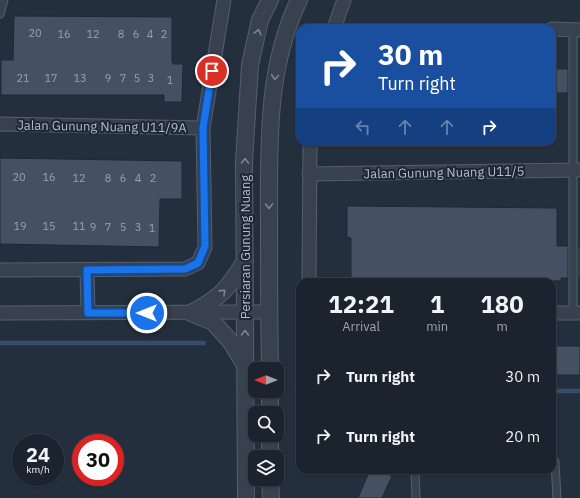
<!DOCTYPE html>
<html lang="en">
<head>
<meta charset="utf-8">
<style>
  body { margin:0; font-family:"IBM Plex Sans",sans-serif; background:#282f3a; color:#f1f3f6; height:100vh; display:flex; flex-direction:column; font-size:15px; white-space:nowrap }
  * { box-sizing:border-box; margin:0 }
  p { font-size:13px; color:#a0a4aa }
  .icon { flex:none; width:22px; height:22px; fill:none; stroke:currentColor; stroke-width:2; stroke-linecap:round; stroke-linejoin:round }
  .map { position:relative; flex:1; overflow:hidden }
  .details { position:absolute; left:296px; top:278px; width:260px; height:196px; display:flex; flex-direction:column; background:#1b232e; border-radius:12px; box-shadow:0 1px 3px #0004,0 0 0 1px #39404a }
  .details>* { flex:none }
  .top-card { position:absolute; left:296px; top:24px; width:260px; height:122px; border-radius:12px; box-shadow:0 1px 3px #0004,0 0 0 1px #39404a; background:#1a4fa0; color:#fff; overflow:hidden }
  .needle { width:26px; rotate:270deg }
  .fabs { position:absolute; left:248px; top:362px; display:grid; gap:8px }
  .fabs a { display:grid; place-items:center; width:36px; height:36px; border-radius:8px; background:#1b232e; box-shadow:0 1px 3px #0004,0 0 0 1px #39404a; font-size:20px }
  .speed { position:absolute; left:12px; top:434px; display:flex; gap:8px; font-size:20px; font-weight:700; text-align:center }
  .speed>* { display:grid; place-content:center; width:52px; height:52px; border-radius:50%; background:#1b232e; box-shadow:0 1px 3px #0004,0 0 0 1px #39404a; line-height:1 }
  .speed small { font-size:10px; font-weight:400 }
  .speed .limit { border:6px solid #d22; background:#fff; color:#111 }
  .pin { position:absolute; display:grid; place-items:center; width:34px; height:34px; color:#fff; margin:-17px; border:2px solid #fff; border-radius:50%; box-shadow:0 1px 4px #0007 }
  .me { position:absolute; width:44px; margin:-22px; rotate:270deg; stroke-linejoin:round; filter:drop-shadow(0 0 3px #0008) }
  .turn { display:flex; align-items:center; gap:14px; height:84px; padding:0 16px; font-size:18px }
  .turn .icon { width:52px; height:52px; stroke-width:2.5 }
  .turn b { display:block; font-size:28px; line-height:34px }
  .lanes { display:flex; align-items:center; height:38px; padding:0 16px; background:#0003; justify-content:center; gap:20px; direction:ltr }
  .lanes .off { opacity:.35 }
  .eta { display:flex; justify-content:space-evenly; align-items:center; height:68px; text-align:center }
  .eta b { font-size:24px; font-weight:800; line-height:28px }
  ul { padding:0; list-style:none }
  li { display:flex; align-items:center; gap:12px; height:60px; padding:0 16px }
  li div { flex:1 }
  li b { display:block; font-size:15px }
  li em { font-style:normal }
  .map>svg:first-child { display:block }
</style>
</head>
<body>
<div class="map">
<svg width="580" height="498" viewBox="0 0 580 498">
  <rect width="100%" height="100%" fill="#242f3e"/>
  <g fill="none" stroke-linecap="round" stroke-linejoin="round">
    <path stroke="#394c67" stroke-width="4.5" d="M0,343H204
      M297,391H300
      M552,391H580"/>
  </g>
  <path fill="#455162" stroke="#1f2835" d="M14,16L172,17V61L173,64H183L182,102H164V95H1V60H13Z
    M552,69H568V93H552Z
    M0,158L182,161V199H160L159,247L0,244Z
    M347,206L557,208V246H568V278H561V281L351,279V238L347,237Z
    M578,246H580V278H578Z
    M552,346H580V375H552Z
    M370,470H378L392,476L382,498H358Z"/>
  <g fill="none" stroke-linecap="round" stroke-linejoin="round">
    <defs>
      <path id="service" d="M0,14L4,0
        M573,29V313
        M552,459L555,462L557,498
        M415,471L416,498"/>
      <path id="minor" d="M334,28L344,0
        M552,29L580,30
        M0,124L203,128
        M309,174L580,170
        M0,270L185,269L198,263L205,247L203,128L224,0
        M87,270L88,313
        M309,282L310,142
        M0,313L269,312
        M552,313H580"/>
      <path id="tertiary" d="M191,313L213,322L231,342L245,365
        M191,313C220,298 228,289 245,261
        M270,369C269,319 269,270 269,220C269,146 266,68 299,0
        M270,391V413
        M270,435V457
        M270,479L271,498
        M246,498L244,161L250,65L260,20L270,0"/>
    </defs>
    <use href="#service" stroke="#565f6c" stroke-width="9"/>
    <use href="#minor" stroke="#565f6c" stroke-width="15"/>
    <use href="#tertiary" stroke="#565f6c" stroke-width="18"/>
    <use href="#service" stroke="#38414e" stroke-width="7"/>
    <use href="#minor" stroke="#38414e" stroke-width="13"/>
    <use href="#tertiary" stroke="#38414e" stroke-width="16"/>
  </g>
  <defs><path id="oneway-chevron" d="M-2-3.5L2.5 0L-2 3.5" fill="none" stroke-width="1.6" stroke-linecap="round" stroke-linejoin="round"/></defs>
  <g stroke="#7c8592">
    <use href="#oneway-chevron" transform="translate(258 32) rotate(-76)"/>
    <use href="#oneway-chevron" transform="translate(275 77) rotate(95)"/>
    <use href="#oneway-chevron" transform="translate(245 161) rotate(-89)"/>
    <use href="#oneway-chevron" transform="translate(269 206) rotate(90)"/>
    <use href="#oneway-chevron" transform="translate(223 292) rotate(-44)"/>
    <use href="#oneway-chevron" transform="translate(245 333) rotate(-90)"/>
  </g>
  <g fill="none" stroke-linecap="round" stroke-linejoin="round">
    <defs>
      <path id="route" d="M147,313H88L87,270L185,269L198,263L205,246L203,128L212,71"/>
    </defs>
    <use href="#route" stroke="#114b97" stroke-width="10"/>
    <use href="#route" stroke="#1a73e8" stroke-width="7"/>
  </g>
  <g text-anchor="middle" stroke-width="4" stroke-linejoin="round" paint-order="stroke">
    <g font-size="11" fill="#98a1af">
      <text x="35" y="37">20</text>
      <text x="64" y="38">16</text>
      <text x="93" y="38">12</text>
      <text x="121" y="38">8</text>
      <text x="136" y="38">6</text>
      <text x="150" y="38">4</text>
      <text x="164" y="38">2</text>
      <text x="23" y="82">21</text>
      <text x="51" y="82">17</text>
      <text x="80" y="82">13</text>
      <text x="108" y="82">9</text>
      <text x="123" y="82">7</text>
      <text x="137" y="82">5</text>
      <text x="151" y="82">3</text>
      <text x="170" y="84">1</text>
      <text x="19" y="181">20</text>
      <text x="49" y="181">16</text>
      <text x="79" y="182">12</text>
      <text x="108" y="182">8</text>
      <text x="123" y="182">6</text>
      <text x="138" y="182">4</text>
      <text x="153" y="182">2</text>
      <text x="20" y="230">19</text>
      <text x="49" y="230">15</text>
      <text x="79" y="230">11</text>
      <text x="93" y="231">9</text>
      <text x="108" y="231">7</text>
      <text x="123" y="231">5</text>
      <text x="138" y="231">3</text>
      <text x="152" y="232">1</text>
    </g>
    <g font-size="13" fill="#b4bcc9" stroke="#1d2633">
      <text transform="translate(102 126) rotate(1)" y="5">Jalan Gunung Nuang U11/9A</text>
      <text transform="translate(444 172) rotate(-1)" y="5">Jalan Gunung Nuang U11/5</text>
      <text transform="translate(245 247) rotate(-90)" y="5">Persiaran Gunung Nuang</text>
    </g>
  </g>
</svg>
<div class="fabs">
<a><svg class="needle" viewBox="-14 -14 28 28"><path d="M0-13l5 13h-10z" fill="#e53935"/><path d="M0 13l5-13h-10z" fill="#a0a4aa"/></svg></a>
<a><svg class="icon" aria-label="search" viewBox="0 0 24 24"><circle cx="10" cy="10" r="6"/><path d="M15 15l6 6"/></svg></a>
<a><svg class="icon" aria-label="layers" viewBox="0 0 24 24"><path d="M12 4l9 5-9 5-9-5zM3 14l9 5 9-5"/></svg></a>
</div>
<div class="speed"><div>24<small>km/h</small></div><div class="limit">30</div></div>
<div class="pin" style="left:212px;top:71px;background:#d93025"><svg class="icon" aria-label="arrive" viewBox="0 0 24 24"><path d="M6 21V4h12l-3 4 3 4H6"/></svg></div>
<svg class="me" style="left:147px;top:313px" viewBox="-20 -20 40 40"><circle r="17" fill="#1a73e8" stroke="#fff" stroke-width="3"/><path d="M0-11L8 9 0 5-8 9z" fill="#fff"/></svg>
<div class="top-card">
<div class="turn"><svg class="icon" aria-label="right" viewBox="0 0 24 24"><path d="M7 20v-9h11M14 6l5 5-5 5"/></svg><div><b>30 m</b>Turn right</div></div>
<div class="lanes"><svg class="icon off" aria-label="left" viewBox="0 0 24 24"><path d="M17 20v-9H6M10 6l-5 5 5 5"/></svg><svg class="icon off" aria-label="ahead" viewBox="0 0 24 24"><path d="M12 20V5M6 11l6-6 6 6"/></svg><svg class="icon off" aria-label="ahead" viewBox="0 0 24 24"><path d="M12 20V5M6 11l6-6 6 6"/></svg><svg class="icon" aria-label="right" viewBox="0 0 24 24"><path d="M7 20v-9h11M14 6l5 5-5 5"/></svg></div>
</div>
<section class="details">
<div class="eta">
<div><b>12:21</b><p>Arrival</p></div>
<div><b>1</b><p>min</p></div>
<div><b>180</b><p>m</p></div>
</div>
<ul>
<li><svg class="icon" aria-label="right" viewBox="0 0 24 24"><path d="M7 20v-9h11M14 6l5 5-5 5"/></svg><div><b>Turn right</b></div><em>30 m</em></li>
<li><svg class="icon" aria-label="right" viewBox="0 0 24 24"><path d="M7 20v-9h11M14 6l5 5-5 5"/></svg><div><b>Turn right</b></div><em>20 m</em></li>
</ul>
</section>
</div>
</body>
</html>
